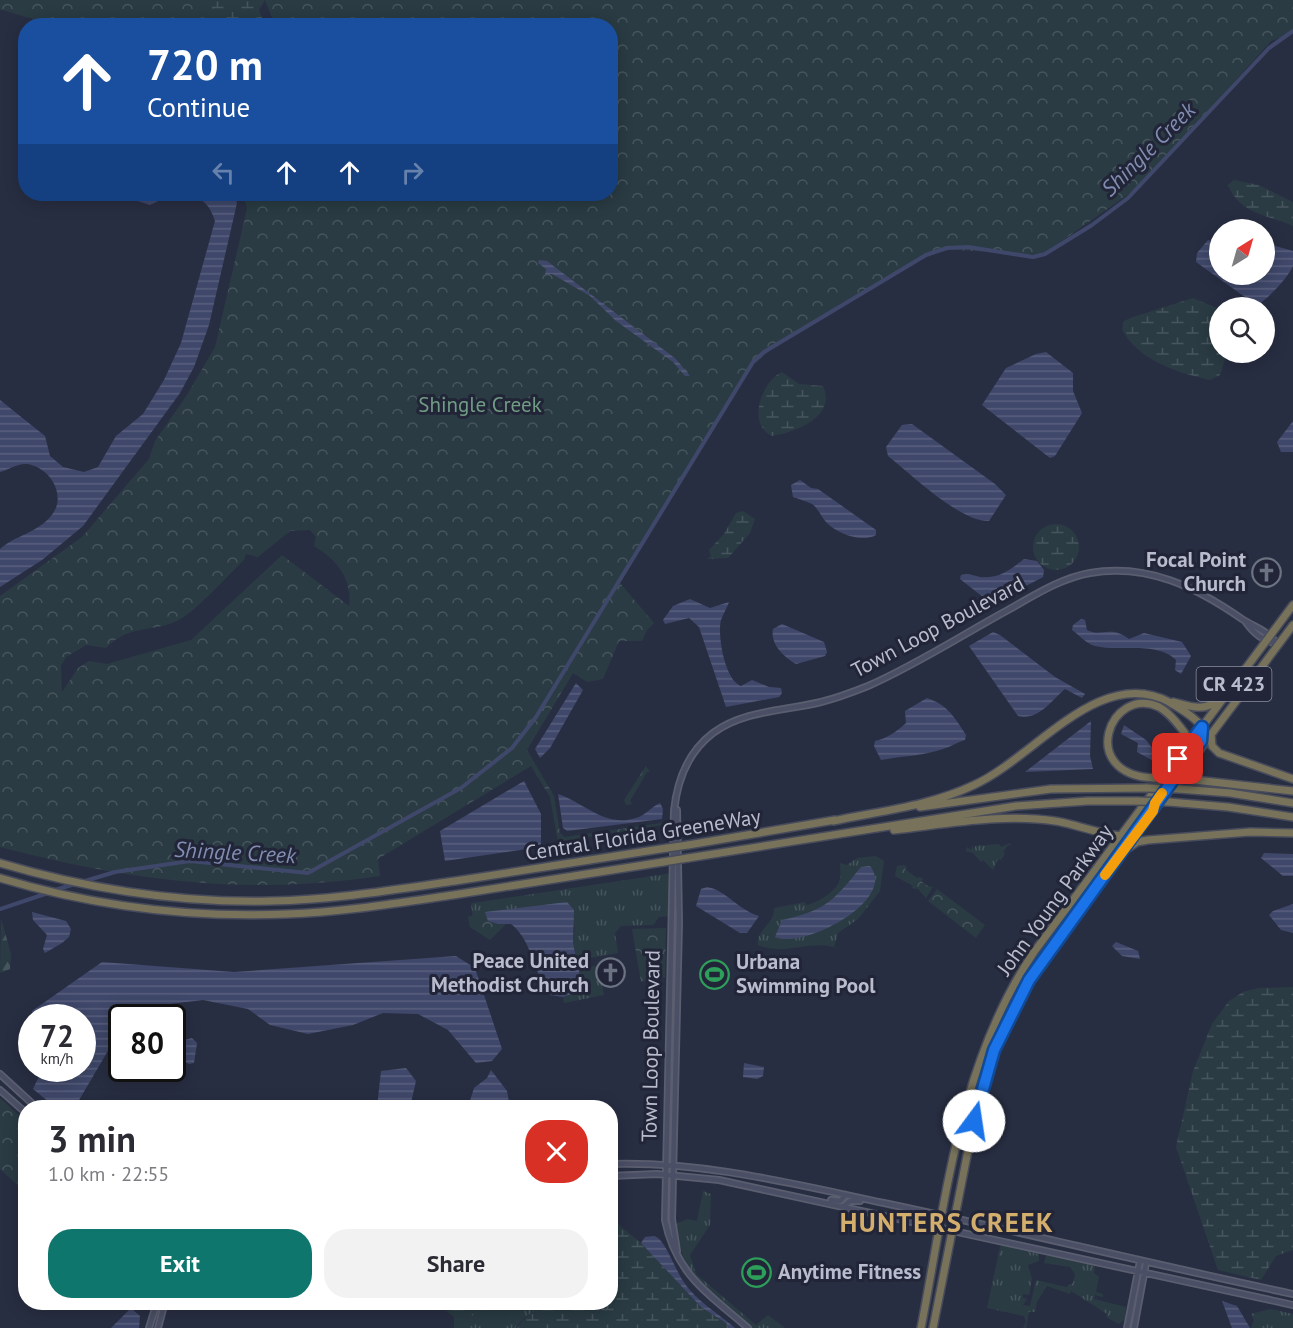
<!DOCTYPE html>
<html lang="en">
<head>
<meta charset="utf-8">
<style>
  body { margin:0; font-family:"PT Sans",sans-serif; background:#f2f2f3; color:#2b2b33; height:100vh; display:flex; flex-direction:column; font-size:22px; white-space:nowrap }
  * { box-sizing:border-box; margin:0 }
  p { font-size:20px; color:#7c7c81 }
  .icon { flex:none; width:33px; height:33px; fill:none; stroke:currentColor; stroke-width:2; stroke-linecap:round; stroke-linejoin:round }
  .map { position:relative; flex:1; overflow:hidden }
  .side { position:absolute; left:18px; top:1100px; width:600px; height:210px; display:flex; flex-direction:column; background:#fff; border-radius:24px; box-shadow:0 3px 15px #0003 }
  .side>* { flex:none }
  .hud { position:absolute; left:18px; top:18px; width:600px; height:183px; border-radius:24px; box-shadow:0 3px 15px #0003; background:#1a4fa0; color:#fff; overflow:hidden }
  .needle { width:39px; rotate:37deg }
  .buttons { position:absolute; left:1209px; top:219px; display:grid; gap:12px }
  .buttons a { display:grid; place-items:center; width:66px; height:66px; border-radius:50%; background:#fff; box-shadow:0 3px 15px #0003; font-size:30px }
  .speed { position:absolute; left:18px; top:1004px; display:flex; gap:12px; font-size:30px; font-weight:700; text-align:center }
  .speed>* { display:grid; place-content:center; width:78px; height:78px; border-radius:50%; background:#fff; box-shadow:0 3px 15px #0003; line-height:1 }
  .speed small { font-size:15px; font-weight:400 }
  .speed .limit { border:3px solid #111; border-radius:9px; background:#fff; color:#111 }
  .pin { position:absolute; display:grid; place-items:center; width:51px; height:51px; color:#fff; margin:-26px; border-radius:12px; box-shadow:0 3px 9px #0006 }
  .me { position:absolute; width:66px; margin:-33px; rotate:14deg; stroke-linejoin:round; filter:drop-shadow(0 0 4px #0008) }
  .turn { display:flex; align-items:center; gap:21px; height:126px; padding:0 30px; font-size:27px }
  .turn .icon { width:78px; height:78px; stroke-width:2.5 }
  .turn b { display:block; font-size:42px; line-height:51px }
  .lanes { display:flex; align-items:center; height:57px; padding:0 30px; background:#0003; justify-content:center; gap:30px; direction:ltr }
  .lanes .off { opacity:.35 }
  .round { display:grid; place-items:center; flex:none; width:63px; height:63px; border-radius:24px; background:#f2f2f3 }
  .overview { display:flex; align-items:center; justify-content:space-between; height:102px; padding:0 30px }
  h1 { font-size:36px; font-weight:700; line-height:45px }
  .action { display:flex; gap:12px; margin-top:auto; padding:12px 30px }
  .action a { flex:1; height:69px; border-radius:24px; background:#0f766e; color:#fff; font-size:24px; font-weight:700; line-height:69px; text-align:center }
  .action a+a { background:#f2f2f3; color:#2b2b33 }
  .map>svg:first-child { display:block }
</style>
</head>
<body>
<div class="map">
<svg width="1293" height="1328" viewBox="0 0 1293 1328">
  <defs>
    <pattern id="grass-tufts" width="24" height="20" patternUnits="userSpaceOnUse" patternTransform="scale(1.5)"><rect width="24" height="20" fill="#2a3b43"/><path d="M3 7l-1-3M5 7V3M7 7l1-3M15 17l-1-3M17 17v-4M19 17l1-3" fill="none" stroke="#47555d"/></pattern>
    <pattern id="forest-firs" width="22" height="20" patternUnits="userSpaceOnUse" patternTransform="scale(1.5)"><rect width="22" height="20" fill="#2a3b43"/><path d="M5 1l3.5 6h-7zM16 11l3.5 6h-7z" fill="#47555d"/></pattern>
    <pattern id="wetland-marsh" width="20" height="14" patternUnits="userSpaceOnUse" patternTransform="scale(1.5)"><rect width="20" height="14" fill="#2a3b43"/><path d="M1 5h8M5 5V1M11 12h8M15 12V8" fill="none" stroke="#47555d"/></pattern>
    <pattern id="park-crowns" width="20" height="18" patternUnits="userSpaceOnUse" patternTransform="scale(1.5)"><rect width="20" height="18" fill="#2a3b43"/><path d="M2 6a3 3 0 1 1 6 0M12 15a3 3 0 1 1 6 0" fill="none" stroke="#47555d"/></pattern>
    <pattern id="water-rules" width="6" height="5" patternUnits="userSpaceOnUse" patternTransform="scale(1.5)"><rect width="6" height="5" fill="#3f486a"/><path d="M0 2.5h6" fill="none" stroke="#59607e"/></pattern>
  </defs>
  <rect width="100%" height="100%" fill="#282e42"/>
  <path fill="url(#grass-tufts)" d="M646,766L650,772H647L630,801L632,804L626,805L624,800Z
    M1010,843L1011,846L1008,845L1003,852L1005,854L1001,860L998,859L993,870L983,860L981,862L973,853L966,851L967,847L971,850L972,846L975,849V846L999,844L1001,847Z
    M876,856L884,861L880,891L858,919L838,933L834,947C809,940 782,956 758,945C756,929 775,925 774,908L805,902L806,905C815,904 837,892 840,879C841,874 840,867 840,863L847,865L857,858Z
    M672,873L670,916L659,917L653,925L621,926L615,933L618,953L590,958L591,967L599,965L604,995L564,1003L563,997L583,990L573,943L575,926L486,912L497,931L482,934L474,926L471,904L473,903Z
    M703,1191L711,1194L710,1225L690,1255L696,1274L756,1325L768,1315L785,1328H752L719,1302L696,1281L686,1267L675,1229L678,1223L688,1219L697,1221Z
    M1005,1244L1039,1254V1261L1028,1265L1032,1279L1029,1295L1023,1294V1298L1027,1299L1023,1305L1030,1306L1036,1280L1066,1287L1073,1283L1075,1274L1070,1267L1044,1263L1046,1256L1052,1255L1091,1264L1095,1267L1094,1273L1099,1277L1096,1292L1103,1294V1297L1095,1295L1094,1299L1126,1307L1125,1319L1119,1324L1106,1317L1107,1314L1071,1291L1070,1294L1047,1286L1037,1302L1035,1312H1029L1026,1328H1023L1026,1322L1024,1316L987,1308L1000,1247Z
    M483,1302H551L524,1318L515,1328H454V1317L479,1315L484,1307Z
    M1271,1309L1293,1314V1328H1251L1254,1320L1251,1314Z"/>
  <path fill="url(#forest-firs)" d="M1,918L11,954L10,969L0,973Z"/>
  <path fill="url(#wetland-marsh)" d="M81,0H265L259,10L265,25H99Z
    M1234,180L1259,185L1293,202V226C1267,215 1240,214 1228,185Z
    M1193,298L1219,309L1220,352L1227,353L1220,375L1210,380C1178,373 1137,360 1122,329L1124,321L1133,317Z
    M782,372L799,384L823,386C837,417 795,432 772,436C746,424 762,381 782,372Z
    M743,511L755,519L750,533L728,558L707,559L711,556L709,550L724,534L736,513Z
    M1033 547a23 23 0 1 1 46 0a23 23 0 1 1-46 0Z
    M1293,987V1250L1276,1256L1261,1280L1218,1270L1176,1147L1193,1071L1212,1024L1229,1001L1243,992L1258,988Z
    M611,1218L642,1244L701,1307L726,1323L729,1328H517C538,1295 577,1302 610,1302Z
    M436,1302H483L484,1307L479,1315L454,1317Z"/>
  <path fill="url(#park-crowns)" fill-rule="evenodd" d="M0,0H202L235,25H35L32,18C20,17 12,11 0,10Z
    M265,0H1293V33L1271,41L1140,186L1042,255L938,249L838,305L841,308L774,347L753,365L620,583L654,623L647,630L642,641H619L603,679L587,682L573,673L527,750L554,796L560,833L565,837L668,822V824L558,842L550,797L531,766L378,859L380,876C245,896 131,881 0,847V596L82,537L149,459L155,441L187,395L215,347L247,209L243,194H610V26L275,25ZM310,530L316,537L314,546C336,559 353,579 349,606L282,555L191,640L107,664L89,661L78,668L62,692L61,666L66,657L86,645L106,648C131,622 157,634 182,618C201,606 226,577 244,560L246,554L258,557L290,531Z
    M904,865L907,867L905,869L917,878L920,877L923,879L921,881L928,886L933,887L926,898L918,889L911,888L913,886L895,876L897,866Z
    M937,889L985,925L976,938L928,901Z
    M478,914L498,924H506L490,940L470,927L468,917Z
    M666,928L665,977L641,982L632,929Z
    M0,1098L25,1121V1192L0,1169Z"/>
  <path fill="#2a3b43" d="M503,1307L505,1322L490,1325L488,1309Z"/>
  <path fill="url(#water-rules)" d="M116,194H173L150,205Z
    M183,194H234L237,203L209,325L194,367L180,393L83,526L42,560L0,587V549C16,535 37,533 51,516C68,496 50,467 27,464C18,463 8,470 0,472V400L45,436L50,456L63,467L84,472L98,467L116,436L143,414L164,380L181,343L215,221C210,205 201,195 183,194Z
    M1208,240L1219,242L1220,274H1264L1265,243L1293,251C1293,255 1293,262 1293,266C1289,276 1265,303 1256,305L1196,262L1197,253Z
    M539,260L547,261L676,359L690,376H685L673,362L616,321L590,296L552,274L545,275L546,269L538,263Z
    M1046,352L1073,373V391L1082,413L1055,456L1050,458L982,405L1006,368L1036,354Z
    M1293,421V452H1281L1277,442Z
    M912,424L995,484L1006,495L989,521C960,522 911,474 888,456L886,447L902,425Z
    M800,480L811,488L818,489L876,530V535C862,543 838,534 827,523C821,517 819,509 812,504C806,501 799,499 793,497L791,485Z
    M1024,559L1037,561L1044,570L1043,577L992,604L960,579L961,575C968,573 973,575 980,577C998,579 1010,570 1024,559Z
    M690,599L710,608L729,602C727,608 723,614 721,620C717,635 725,681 741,686L752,680L769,687L781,688L782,693L779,697L726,707L699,627L689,618L665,624L663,620L673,606Z
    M1081,619L1085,620L1087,630C1101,638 1110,624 1129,639L1144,633L1182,642L1191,656L1181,674L1175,670L1176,660C1157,641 1118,652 1095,646C1087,644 1079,635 1072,630L1073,625Z
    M782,624L824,642L827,652L825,656L796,664C784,657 770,644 773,629Z
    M993,632L1000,635L1055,677L1085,694L1082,698L1065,689C1051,701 1038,721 1018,716L969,646Z
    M576,683L583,690L550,748L540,758L535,749Z
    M927,698C948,705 955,718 966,735L965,740C957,742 951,747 943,749C923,756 902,756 881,760L874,746L875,741C888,738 896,732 906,723L905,711Z
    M1091,721L1090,756L1093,769L1025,772Z
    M1124,725L1146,740L1162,760L1159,764L1137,752L1138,743L1121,734Z
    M524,781L541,814V847L445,861L440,831Z
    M558,794C585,803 605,828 636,818C646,815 651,807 660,803L663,809L662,819L567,831L563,828Z
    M1264,853L1293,854V876H1283L1261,858Z
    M870,866C898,900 803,950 775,937L782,920C827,910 833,901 861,867Z
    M707,887C726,890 738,910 759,916L747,933H740L696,906L701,889Z
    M567,902L574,910L573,943L583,990L563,997L550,995C533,973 533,941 511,924H498L488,921L485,912Z
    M1293,904V933L1281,930L1269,915L1273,911Z
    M32,912L66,921L71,929L69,937L62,943L45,953L43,949L47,935L33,920Z
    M1116,942L1138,951L1140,959L1122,956L1112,946Z
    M456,956L475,968L502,1049L492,1061L476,1063L448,1030L418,1014L383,1013L353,1025L308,1034L270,1025L248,1009L203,1000L162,1005L143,1017H122L121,1035L109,1049L75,1107H55L33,1089L43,1068H82V1017H32V1011L102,962L234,972Z
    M192,1038L197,1043L194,1063L189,1064L173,1057V1043Z
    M744,1063L764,1067L763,1076L757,1079L743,1077Z
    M406,1068L416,1081L410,1107H377L381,1071Z
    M491,1070L507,1091L510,1107H468L474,1088L487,1078Z
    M654,1236C664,1237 676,1271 683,1281C696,1301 718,1313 735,1328H729L726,1323L701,1307L641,1243L645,1237Z
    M1222,1301L1237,1306L1250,1328H1232Z
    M129,1310H133L140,1316L139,1328H111Z"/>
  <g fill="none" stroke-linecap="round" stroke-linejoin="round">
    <path stroke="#3f486a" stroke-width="4" d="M55,890L115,872L190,861L308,873L461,788L512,748L536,717L753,362L764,352L926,255L947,248L968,247L1033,257L1045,254L1092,225L1128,198L1269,48L1293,31
      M0,909L48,893"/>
    <defs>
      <path id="secondary" d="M1245,621C1254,634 1263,641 1278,644
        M677,810L679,923L672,1219L677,1251
        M0,1074L36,1107
        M0,1090L26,1113
        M610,1164C704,1161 793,1184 884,1203C1021,1232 1156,1265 1293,1294
        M610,1176L657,1174L719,1180L1293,1305
        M831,1200L840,1201L846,1195
        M844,1206L850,1201H860
        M149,1328L157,1302
        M158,1328L165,1302
        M748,1328C709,1294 676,1275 665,1220L674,811C677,781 688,752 713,733C744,710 785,711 821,702C837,698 853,692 868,686C916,665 962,635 1008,610C1033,596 1061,578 1090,573C1147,563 1196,587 1242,619C1256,628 1266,630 1278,644
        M1127,1328L1140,1261
        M1134,1328L1146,1263"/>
      <path id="highway" d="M1173,702C1189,706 1205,713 1218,699
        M1211,734L1212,746L1219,753L1293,779
        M1154,778C1076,775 1110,684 1159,707C1172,714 1182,730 1191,741
        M1186,779L1293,791
        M1179,789L1230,793L1293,803
        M1169,802L1228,807L1293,817
        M920,807L1051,789L1147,788
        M833,821C880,811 930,806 974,785C1034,758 1099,665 1169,702C1180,709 1194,716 1202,727L1203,737L1198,745
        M894,830C947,824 1002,813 1055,821C1073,823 1121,842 1135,834
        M688,845L835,820
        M1128,848L1137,842L1148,840L1250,832L1293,833
        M688,858L1016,806L1088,801H1137
        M0,863C88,889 178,903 270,901C332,900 393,890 455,881C526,870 596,859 667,848
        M0,878C93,906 190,918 287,914C343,912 398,903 453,895C523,884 593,873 663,862
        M921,1328C946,1199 959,1063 1034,952L1293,605
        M933,1328L975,1115L988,1068L1007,1021L1046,955L1293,625"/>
    </defs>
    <use href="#secondary" stroke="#5a5e6f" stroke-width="8"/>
    <use href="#highway" stroke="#474b5c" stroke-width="10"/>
    <use href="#secondary" stroke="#4a4f65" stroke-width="4.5"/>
    <use href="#highway" stroke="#777259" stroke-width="7"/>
    <defs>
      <path id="highway-bridge" d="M1154,778L1186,779
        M1147,788L1179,789
        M1137,801L1169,802
        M667,848L688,845
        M663,862L688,858"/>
    </defs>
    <use href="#highway-bridge" stroke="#474b5c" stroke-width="10" stroke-linecap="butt"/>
    <use href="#highway-bridge" stroke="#777259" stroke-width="7"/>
  </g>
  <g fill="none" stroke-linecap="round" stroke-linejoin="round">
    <defs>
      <path id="route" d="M974,1121L994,1050L1029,980L1201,741L1202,727L1178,759"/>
    </defs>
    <use href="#route" stroke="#114b97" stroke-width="15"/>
    <use href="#route" stroke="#1a73e8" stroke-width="10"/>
    <path stroke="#f59e0b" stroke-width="10" d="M1105,875L1153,811L1155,803L1162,793"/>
  </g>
  <defs>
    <symbol id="church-ring" viewBox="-11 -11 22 22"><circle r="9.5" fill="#212537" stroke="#6b7280" stroke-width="1.5"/><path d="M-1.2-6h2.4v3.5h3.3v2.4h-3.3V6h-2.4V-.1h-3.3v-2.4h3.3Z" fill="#6b7280"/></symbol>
    <symbol id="stadium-ring" viewBox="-11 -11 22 22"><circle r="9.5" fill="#212537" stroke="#2e9e5b" stroke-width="1.5"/><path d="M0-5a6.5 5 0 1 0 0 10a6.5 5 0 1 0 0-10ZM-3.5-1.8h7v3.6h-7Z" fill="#2e9e5b"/></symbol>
  </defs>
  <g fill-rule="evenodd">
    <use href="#church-ring" x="1250" y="556" width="33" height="33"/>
    <use href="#church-ring" x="594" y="956" width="33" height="33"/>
    <use href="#stadium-ring" x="698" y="958" width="33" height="33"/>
    <use href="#stadium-ring" x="740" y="1256" width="33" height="33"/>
  </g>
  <g text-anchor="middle" stroke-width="6" stroke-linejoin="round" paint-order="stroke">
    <rect fill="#212537" stroke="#8b8f9f" stroke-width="1.5" x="1196.5" y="667" width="75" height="34" rx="4.5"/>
    <g font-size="20" font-weight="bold" fill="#b9bccc">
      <text x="1234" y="691">CR 423</text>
    </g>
    <g font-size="21" fill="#719c84" stroke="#212537">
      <text x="480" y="412">Shingle Creek</text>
    </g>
    <g font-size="21" font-weight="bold" fill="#b9bccc" stroke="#212537" text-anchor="end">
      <text x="1246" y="567">Focal Point<tspan x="1246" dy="24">Church</tspan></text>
      <text x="589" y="968">Peace United<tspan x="589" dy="24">Methodist Church</tspan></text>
      <text x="736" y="969" text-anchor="start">Urbana<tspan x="736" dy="24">Swimming Pool</tspan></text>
      <text x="778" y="1279" text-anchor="start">Anytime Fitness</text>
    </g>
    <g font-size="21" fill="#b9bccc" stroke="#212537">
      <text transform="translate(938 627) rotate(-28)" y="7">Town Loop Boulevard</text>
      <text transform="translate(643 835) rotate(-9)" y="7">Central Florida GreeneWay</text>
      <text transform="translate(1055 900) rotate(-54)" y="7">John Young Parkway</text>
      <text transform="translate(651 1046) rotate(-89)" y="7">Town Loop Boulevard</text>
    </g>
    <g font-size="22" font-style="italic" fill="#828db2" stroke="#212537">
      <text transform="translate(1148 149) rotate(-45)" y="8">Shingle Creek</text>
      <text transform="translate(235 852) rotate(3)" y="8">Shingle Creek</text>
    </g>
    <g font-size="27" font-weight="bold" letter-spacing="1.5" fill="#d3ae6d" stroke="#212537">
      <text x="947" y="1232">HUNTERS CREEK</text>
    </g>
  </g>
</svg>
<div class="buttons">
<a><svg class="needle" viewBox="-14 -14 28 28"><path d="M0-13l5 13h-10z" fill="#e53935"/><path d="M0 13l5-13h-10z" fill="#7c7c81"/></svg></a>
<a><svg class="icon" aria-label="search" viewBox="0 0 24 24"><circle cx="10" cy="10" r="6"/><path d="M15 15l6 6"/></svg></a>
</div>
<div class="speed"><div>72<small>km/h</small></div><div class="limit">80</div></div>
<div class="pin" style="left:1178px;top:759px;background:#d93025"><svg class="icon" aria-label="arrive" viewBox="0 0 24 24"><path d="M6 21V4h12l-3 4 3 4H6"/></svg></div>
<svg class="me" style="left:974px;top:1121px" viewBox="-20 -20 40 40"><circle r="19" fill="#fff"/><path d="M0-13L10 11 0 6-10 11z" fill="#1a73e8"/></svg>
<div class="hud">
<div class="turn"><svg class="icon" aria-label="ahead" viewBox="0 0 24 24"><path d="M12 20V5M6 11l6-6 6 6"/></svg><div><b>720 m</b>Continue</div></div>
<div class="lanes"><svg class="icon off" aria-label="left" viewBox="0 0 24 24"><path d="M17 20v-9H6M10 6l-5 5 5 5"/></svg><svg class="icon" aria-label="ahead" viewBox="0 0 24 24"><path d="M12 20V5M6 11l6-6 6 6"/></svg><svg class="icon" aria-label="ahead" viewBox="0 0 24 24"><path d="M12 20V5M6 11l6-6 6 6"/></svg><svg class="icon off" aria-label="right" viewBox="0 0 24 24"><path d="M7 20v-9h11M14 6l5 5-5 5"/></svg></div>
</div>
<section class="side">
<div class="overview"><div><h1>3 min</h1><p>1.0 km · 22:55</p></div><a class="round" style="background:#d93025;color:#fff"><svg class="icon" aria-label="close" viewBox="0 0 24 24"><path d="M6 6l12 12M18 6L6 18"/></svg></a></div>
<div class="action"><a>Exit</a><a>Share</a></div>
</section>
</div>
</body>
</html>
